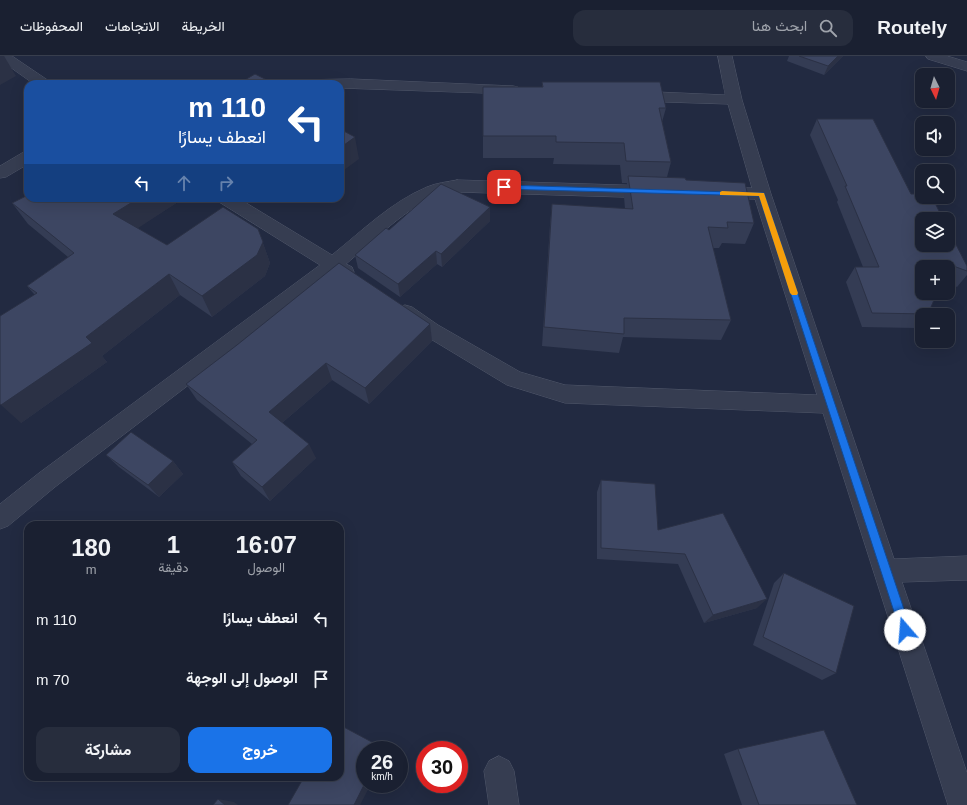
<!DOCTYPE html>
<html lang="ar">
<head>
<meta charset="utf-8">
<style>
  body { margin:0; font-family:Arial,Vazirmatn,sans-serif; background:#272d3d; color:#f1f3f6; direction:rtl; height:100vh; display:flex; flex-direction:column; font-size:15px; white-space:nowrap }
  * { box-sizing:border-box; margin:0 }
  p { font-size:13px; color:#9fa3ab }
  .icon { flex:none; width:22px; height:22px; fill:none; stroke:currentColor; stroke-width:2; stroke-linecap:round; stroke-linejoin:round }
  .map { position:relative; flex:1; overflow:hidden; direction:ltr }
  .side { position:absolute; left:24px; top:465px; width:320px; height:260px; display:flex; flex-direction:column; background:#1a2031; border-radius:12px; box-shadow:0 4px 16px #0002,0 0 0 1px #383e4d; direction:rtl }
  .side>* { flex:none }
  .top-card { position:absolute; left:24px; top:24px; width:320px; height:122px; border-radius:12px; box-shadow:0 4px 16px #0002,0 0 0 1px #383e4d; direction:rtl; background:#1a4fa0; color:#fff; overflow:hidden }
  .needle { width:26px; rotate:175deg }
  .fabs { position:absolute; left:915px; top:12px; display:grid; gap:8px }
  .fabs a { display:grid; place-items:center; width:40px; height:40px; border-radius:8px; background:#1a2031; box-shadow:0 4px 16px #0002,0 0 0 1px #383e4d; font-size:20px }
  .speed { position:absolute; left:356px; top:685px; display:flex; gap:8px; font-size:20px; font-weight:700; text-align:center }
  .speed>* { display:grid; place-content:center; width:52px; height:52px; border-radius:50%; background:#1a2031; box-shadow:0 4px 16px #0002,0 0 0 1px #383e4d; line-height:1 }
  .speed small { font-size:10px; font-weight:400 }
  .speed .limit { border:6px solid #d22; background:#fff; color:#111 }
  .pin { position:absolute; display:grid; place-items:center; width:34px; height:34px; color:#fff; margin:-17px; border-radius:8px; box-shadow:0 2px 6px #0006 }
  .me { position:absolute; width:44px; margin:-22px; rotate:342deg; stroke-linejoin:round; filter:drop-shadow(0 0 3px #0008) }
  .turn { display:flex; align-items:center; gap:14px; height:84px; padding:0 12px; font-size:18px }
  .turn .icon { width:52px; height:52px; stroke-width:2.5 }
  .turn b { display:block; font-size:28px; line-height:34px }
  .lanes { display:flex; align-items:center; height:38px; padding:0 12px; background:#0003; justify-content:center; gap:20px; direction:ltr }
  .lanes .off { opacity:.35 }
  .eta { display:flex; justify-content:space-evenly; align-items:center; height:68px; text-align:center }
  .eta b { font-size:24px; font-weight:700; line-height:28px }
  .action { display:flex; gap:8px; margin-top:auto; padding:8px 12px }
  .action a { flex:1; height:46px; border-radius:12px; background:#1a73e8; color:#fff; font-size:16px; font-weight:700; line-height:46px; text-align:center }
  .action a+a { background:#272d3d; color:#f1f3f6 }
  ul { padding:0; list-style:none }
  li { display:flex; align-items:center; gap:12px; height:60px; padding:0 12px }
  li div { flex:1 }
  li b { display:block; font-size:15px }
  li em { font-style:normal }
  header { display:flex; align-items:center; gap:24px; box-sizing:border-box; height:56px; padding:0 20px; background:#1a2031; border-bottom:1px solid #383e4d }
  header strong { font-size:19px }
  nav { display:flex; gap:22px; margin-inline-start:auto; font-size:14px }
  .search { width:280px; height:36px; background:#272d3d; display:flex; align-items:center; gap:10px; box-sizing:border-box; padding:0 14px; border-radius:12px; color:#9fa3ab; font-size:15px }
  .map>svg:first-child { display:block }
</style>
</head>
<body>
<header>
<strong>Routely</strong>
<div class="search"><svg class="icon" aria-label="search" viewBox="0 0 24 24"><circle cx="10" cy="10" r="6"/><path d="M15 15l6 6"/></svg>ابحث هنا</div>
<nav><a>الخريطة</a><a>الاتجاهات</a><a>المحفوظات</a></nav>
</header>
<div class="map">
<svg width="967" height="749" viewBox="0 0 967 749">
  <rect width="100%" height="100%" fill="#222a41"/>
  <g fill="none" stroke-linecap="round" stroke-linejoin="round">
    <defs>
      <path id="minor" d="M0,0H12L49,25L51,28H34L0,4Z
        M718,0H732L742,44L771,138L894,503L967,500V524L902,526L967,717V749H948L823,357L565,347L507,329L424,279L398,261L395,256L398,251L405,249L412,251L438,269L520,316L565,329L817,339L755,143H718L712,141L709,137L712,133L718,131L752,132L728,48L634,45L629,43L626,40L629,37L634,35L725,39Z
        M926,0H947L967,6V15L928,3Z
        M351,23L513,30L518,31L520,34L518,37L513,38L340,32V28H290L292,25L297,24Z
        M28,96V108L6,121L0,122V110L22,97Z
        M457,124L654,130L660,132L663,136L660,140L654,142L457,136C451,137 444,137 439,139C410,148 370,188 346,208L352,211L354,216L352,221L345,223L334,218L55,431L8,470L0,473V448L39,417L320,209L219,146L216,142H238L332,199C362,175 391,146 427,131C436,127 447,126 457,124Z
        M499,700L509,705L514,715L519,749H489L484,715L489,705Z"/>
    </defs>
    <use href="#minor" stroke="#51586b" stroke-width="1"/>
    <use href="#minor" fill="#363d51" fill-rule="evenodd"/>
  </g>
  <path fill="#343c54" d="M789,0H843L824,19L787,5Z
    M542,26L666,52L662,66L671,106L667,121L686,124L754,167L745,188L722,187L719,192H713L731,264L721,284L623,281L619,297L542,290L550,169L552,148L625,153L624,141L627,127H622L620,109L553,108L554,102H483V31H542Z
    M817,63L911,138L967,210V209V219L957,231L948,227V211H922L928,258L927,259H922V265L916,272L862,271L846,226L855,211H863L837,146L838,144L810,79Z
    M184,142L137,172L167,189L258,173L270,207L265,220L212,261L180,239L102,300L107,306L21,367L34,238L27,230L68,201L28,168L12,147Z
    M490,165L442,211L437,208L400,241L358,212L355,199L389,174Z
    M430,268L432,285L369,348L332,324L282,367L316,402L270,445L241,420L232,406L252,388L197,344L186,328Z
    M106,399L173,405L183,418L159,441L119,411Z
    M601,424L658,474L757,552L704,567L678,508L597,503V436Z
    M784,517L836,617L822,624L753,589L774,527Z
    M738,693L857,749H742L724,698Z"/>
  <path fill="#2b3145" d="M0,0H4L16,20L0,29Z
    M838,0H843L824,19L828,10Z
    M355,81L359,103L340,117V92Z
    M139,142H184L126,180L113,158Z
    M490,151V165L442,211L441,198Z
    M258,173L270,207L265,220L212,261L202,240Z
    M436,195L437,208L400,241L398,228Z
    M169,218L180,239L102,300L107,306L21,367L1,349L86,281Z
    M430,268L432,285L369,348L365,332Z
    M326,307L332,324L276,372L269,356Z
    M309,388L316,402L270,445L262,431Z
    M173,405L183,418L159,441L148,429Z
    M767,543L757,552L704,567L713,559Z
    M365,727V728H371L360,749H354Z
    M218,743L234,746L238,749H225Z"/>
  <path fill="#3d4662" stroke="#2b3145" d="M799,0H838L828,10Z
    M255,18L275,28H238Z
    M542,26H660L666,52H659L671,106L626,105L624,87L556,86V80H483V31H543Z
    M817,63H873L911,138H922V141H932L943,163H922V189H948V173L967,210V215L948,208L947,211H922V237H937L928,258L872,257L855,211H879L845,130H847Z
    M340,73L355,81L340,92Z
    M28,109V113L25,111Z
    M628,120L685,122L686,124L745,127L754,167L727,166L728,172L708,171L731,264L624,262V278L544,271L552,148L633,153Z
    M441,128L490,151L441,198L436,195L398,228L355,199L386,172L389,174Z
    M28,139V142H139L113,158L167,189L223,151L258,173L263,186L257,199L202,240L169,218L86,281L92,287L1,349L0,348V260L37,237L27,230L74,197L12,147Z
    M339,207L430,268L365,332L326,307L269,356L309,388L262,431L232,406L257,384L186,328L237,289Z
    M131,376L173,405L148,429L106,399Z
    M601,424L655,428L658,474L723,457L767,543L713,559L685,498L601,492Z
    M784,517L854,550L836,617L763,581Z
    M340,669L383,692L381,694H365V727L354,749H288L304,721H340Z
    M824,674L857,749H759L738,693Z
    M218,743L225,749H213Z"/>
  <path fill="#1a73e8" stroke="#114b97" d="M504,129L764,137L911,574L909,578L905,579L902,578L900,574L759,140L501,133L500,131Z"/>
  <path fill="#f59e0b" d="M722,135L764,137L798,237L797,239H792L790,237L759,140L720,139V136Z"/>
</svg>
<div class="fabs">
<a><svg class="needle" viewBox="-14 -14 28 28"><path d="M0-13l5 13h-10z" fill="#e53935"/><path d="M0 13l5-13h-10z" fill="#9fa3ab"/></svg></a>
<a><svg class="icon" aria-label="sound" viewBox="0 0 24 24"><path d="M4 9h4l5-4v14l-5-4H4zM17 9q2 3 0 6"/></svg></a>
<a><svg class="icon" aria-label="search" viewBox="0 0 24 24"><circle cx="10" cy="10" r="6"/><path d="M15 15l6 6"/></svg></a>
<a><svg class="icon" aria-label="layers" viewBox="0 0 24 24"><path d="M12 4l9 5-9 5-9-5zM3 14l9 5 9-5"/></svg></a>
<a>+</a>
<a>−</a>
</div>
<div class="speed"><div>26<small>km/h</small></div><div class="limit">30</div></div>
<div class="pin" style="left:504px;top:131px;background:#d93025"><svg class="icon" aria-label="arrive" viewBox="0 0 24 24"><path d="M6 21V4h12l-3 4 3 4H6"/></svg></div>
<svg class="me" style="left:905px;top:574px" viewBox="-20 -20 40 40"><circle r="19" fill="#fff"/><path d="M0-13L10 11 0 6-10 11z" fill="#1a73e8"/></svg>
<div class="top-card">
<div class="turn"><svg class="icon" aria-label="left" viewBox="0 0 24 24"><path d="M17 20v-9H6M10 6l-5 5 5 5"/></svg><div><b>110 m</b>انعطف يسارًا</div></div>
<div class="lanes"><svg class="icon" aria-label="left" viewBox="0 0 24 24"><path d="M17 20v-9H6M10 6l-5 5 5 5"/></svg><svg class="icon off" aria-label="ahead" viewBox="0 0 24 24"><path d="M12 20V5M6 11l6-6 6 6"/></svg><svg class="icon off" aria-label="right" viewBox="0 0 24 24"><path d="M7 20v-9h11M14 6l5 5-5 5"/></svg></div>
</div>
<section class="side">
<div class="eta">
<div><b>16:07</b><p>الوصول</p></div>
<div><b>1</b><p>دقيقة</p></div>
<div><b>180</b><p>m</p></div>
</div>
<ul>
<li><svg class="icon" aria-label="left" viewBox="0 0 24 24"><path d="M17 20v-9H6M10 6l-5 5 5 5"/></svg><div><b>انعطف يسارًا</b></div><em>110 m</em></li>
<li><svg class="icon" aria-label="arrive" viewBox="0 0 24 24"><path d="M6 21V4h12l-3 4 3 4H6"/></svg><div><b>الوصول إلى الوجهة</b></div><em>70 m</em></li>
</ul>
<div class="action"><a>خروج</a><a>مشاركة</a></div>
</section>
</div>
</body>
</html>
